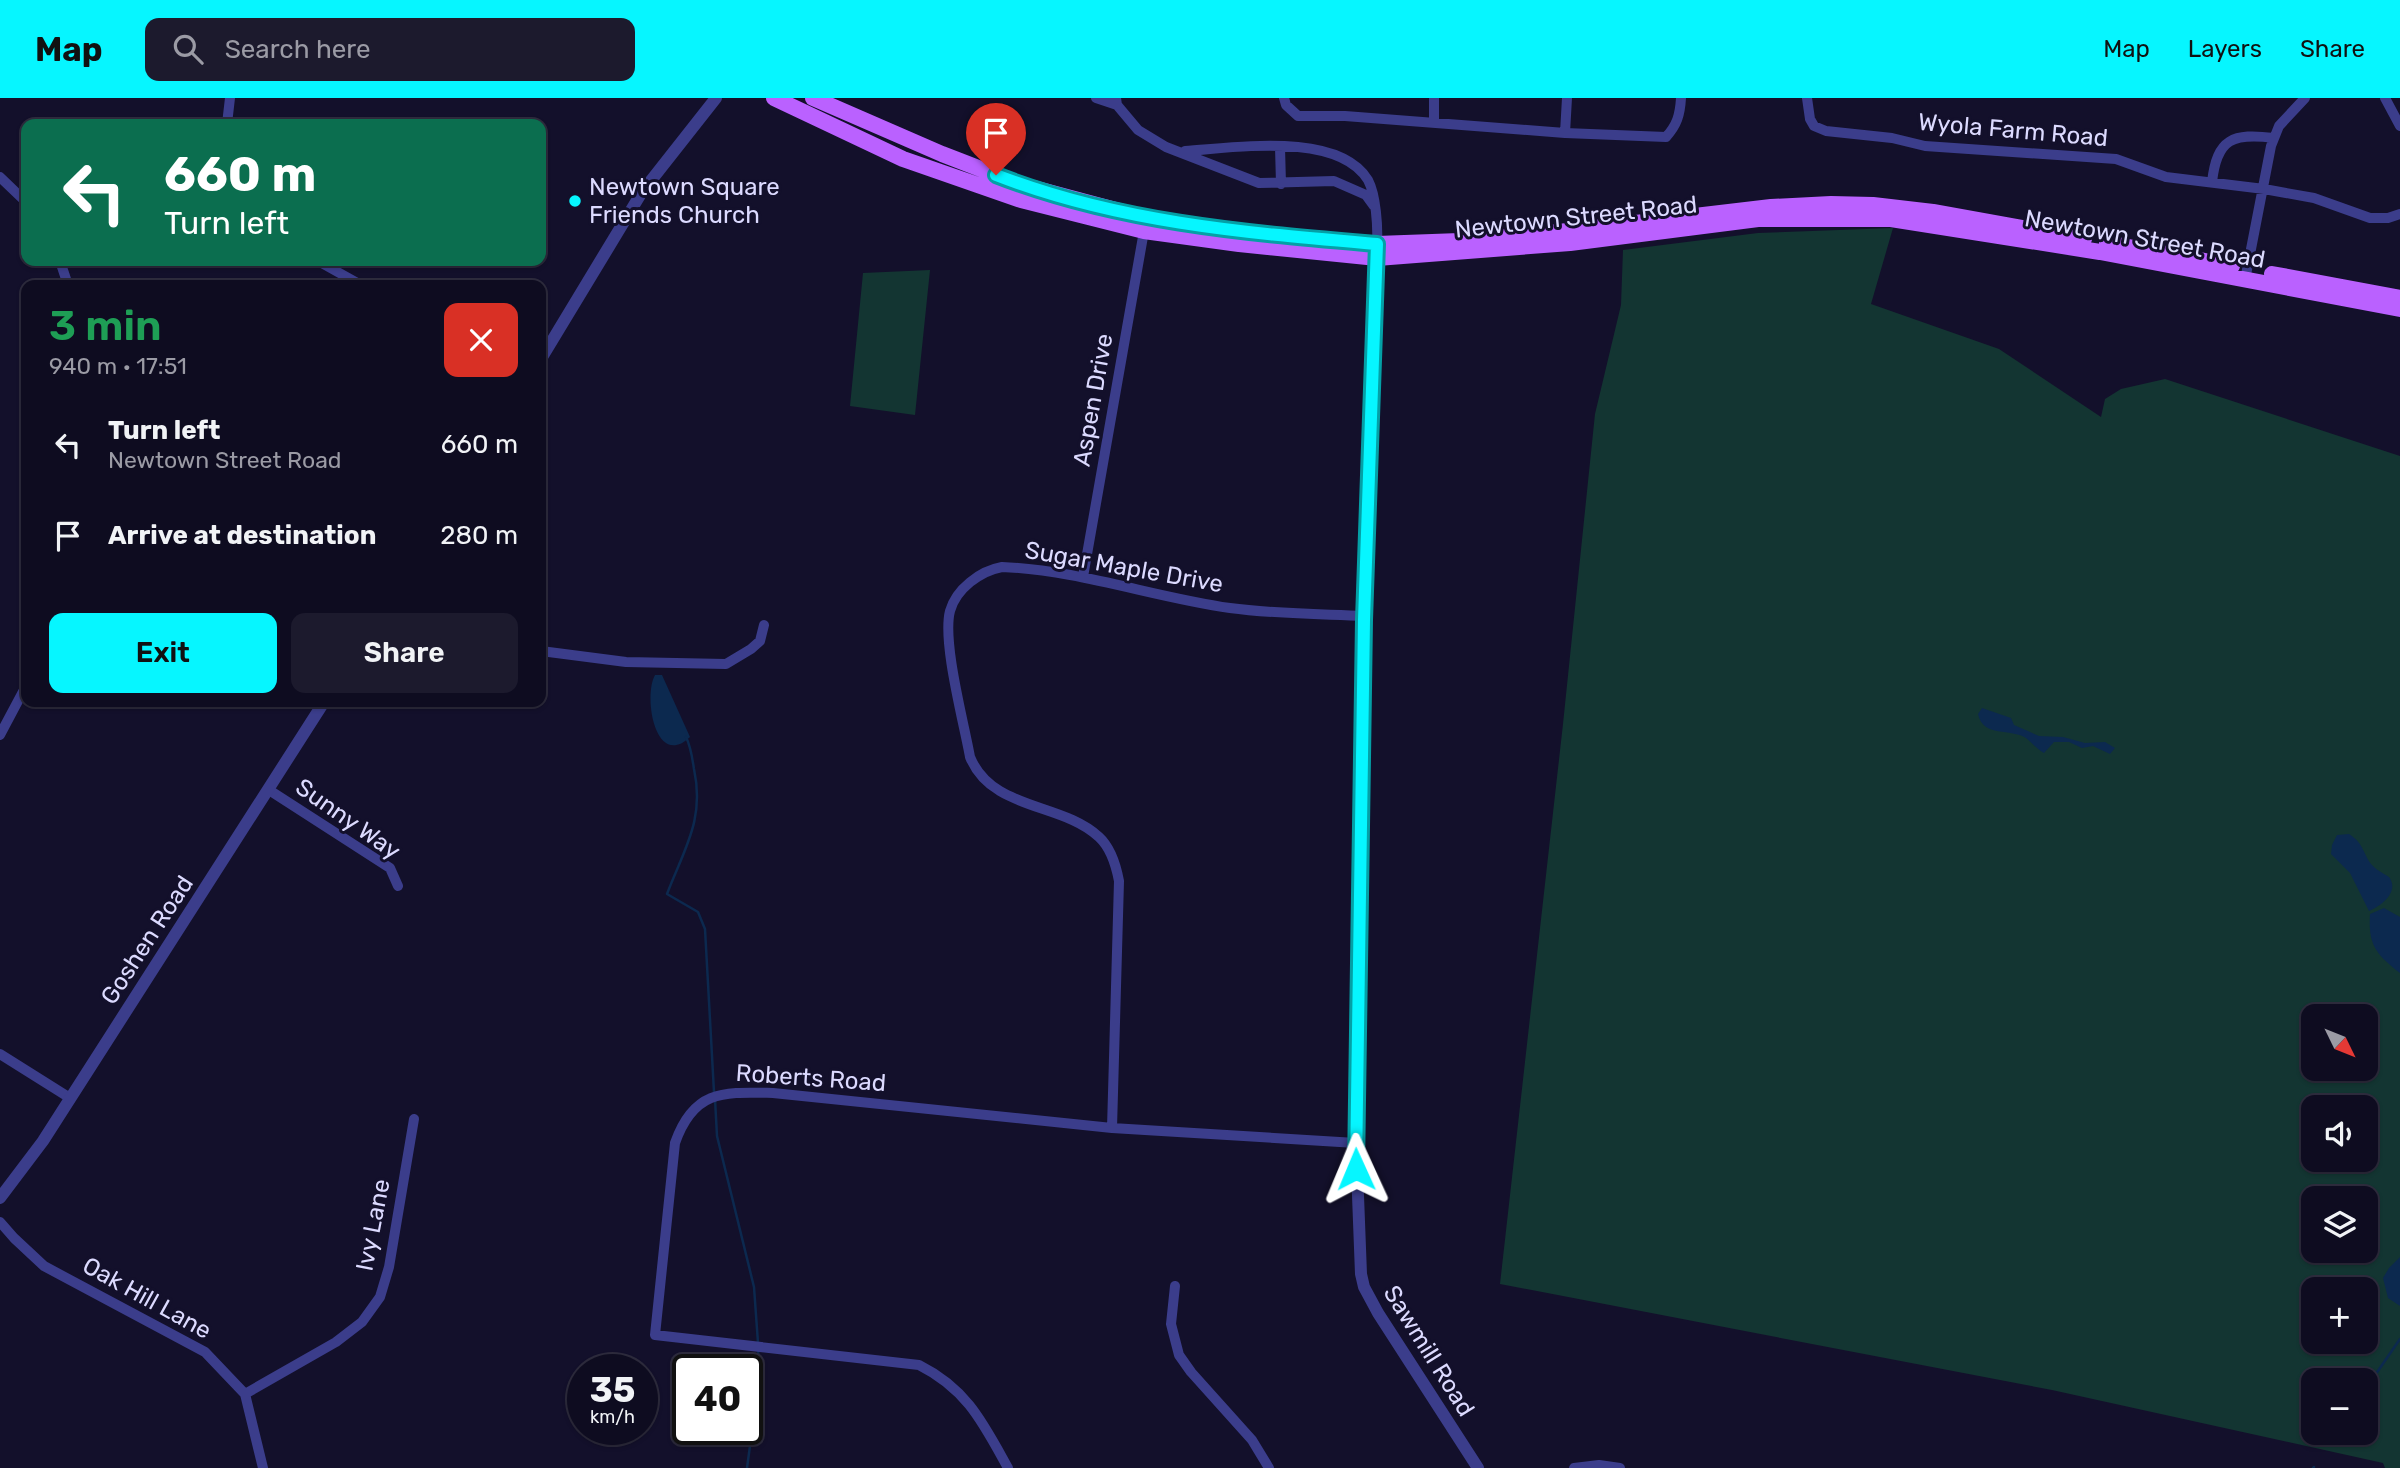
<!DOCTYPE html>
<html lang="en">
<head>
<meta charset="utf-8">
<style>
  body { margin:0; font-family:Rubik,sans-serif; background:#1c1a2d; color:#f1f3f6; height:100vh; display:flex; flex-direction:column; font-size:26px; white-space:nowrap }
  * { box-sizing:border-box; margin:0 }
  p { font-size:23px; color:#9b9ba5 }
  .icon { flex:none; width:38px; height:38px; fill:none; stroke:currentColor; stroke-width:2; stroke-linecap:round; stroke-linejoin:round }
  .map { position:relative; flex:1; overflow:hidden }
  .sheet { position:absolute; left:21px; top:182px; width:525px; height:427px; display:flex; flex-direction:column; background:#0e0c20; border-radius:14px; box-shadow:0 2px 5px #0004,0 0 0 2px #2e2c3e }
  .sheet>* { flex:none }
  .guide { position:absolute; left:21px; top:21px; width:525px; height:147px; border-radius:14px; box-shadow:0 2px 5px #0004,0 0 0 2px #2e2c3e; background:#0b6e4f; color:#fff; overflow:hidden }
  .needle { width:46px; rotate:133deg }
  .buttons { position:absolute; left:2301px; top:906px; display:grid; gap:14px }
  .buttons a { display:grid; place-items:center; width:77px; height:77px; border-radius:14px; background:#0e0c20; box-shadow:0 2px 5px #0004,0 0 0 2px #2e2c3e; font-size:35px }
  .speed { position:absolute; left:567px; top:1256px; display:flex; gap:14px; font-size:35px; font-weight:700; text-align:center }
  .speed>* { display:grid; place-content:center; width:91px; height:91px; border-radius:50%; background:#0e0c20; box-shadow:0 2px 5px #0004,0 0 0 2px #2e2c3e; line-height:1 }
  .speed small { font-size:18px; font-weight:400 }
  .speed .limit { border:4px solid #111; border-radius:10px; background:#fff; color:#111 }
  .pin { position:absolute; display:grid; place-items:center; width:60px; height:60px; color:#fff; margin:-72px -30px; border-radius:50% 50% 50% 0; rotate:-45deg; box-shadow:0 0 7px #0007 }
  .pin .icon { rotate:45deg }
  .me { position:absolute; width:77px; margin:-38px; rotate:359deg; stroke-linejoin:round; filter:drop-shadow(0 0 5px #0008) }
  .turn { display:flex; align-items:center; gap:24px; height:147px; padding:0 28px; font-size:32px }
  .turn .icon { width:91px; height:91px; stroke-width:2.5 }
  .turn b { display:block; font-size:49px; line-height:60px }
  .round { display:grid; place-items:center; flex:none; width:74px; height:74px; border-radius:14px; background:#1c1a2d }
  .head { display:flex; align-items:center; justify-content:space-between; height:119px; padding:0 28px }
  h1 { font-size:42px; font-weight:600; line-height:52px; color:#1e9e55 }
  .button { display:flex; gap:14px; margin-top:auto; padding:14px 28px }
  .button a { flex:1; height:80px; border-radius:14px; background:#06f6ff; color:#111; font-size:28px; font-weight:600; line-height:80px; text-align:center }
  .button a+a { background:#1c1a2d; color:#f1f3f6 }
  ul { padding:0; list-style:none }
  li { display:flex; align-items:center; gap:21px; height:91px; padding:0 28px }
  li div { flex:1 }
  li b { display:block; font-size:26px }
  li em { font-style:normal }
  header { display:flex; align-items:center; gap:42px; box-sizing:border-box; height:98px; padding:0 35px; background:#06f6ff; color:#111 }
  header strong { font-size:33px }
  nav { display:flex; gap:38px; margin-inline-start:auto; font-size:24px }
  .search { width:490px; height:63px; background:#1c1a2d; display:flex; align-items:center; gap:18px; box-sizing:border-box; padding:0 24px; border-radius:14px; color:#9b9ba5; font-size:26px }
  .map>svg:first-child { display:block }
</style>
</head>
<body>
<header>
<strong>Map</strong>
<div class="search"><svg class="icon" aria-label="search" viewBox="0 0 24 24"><circle cx="10" cy="10" r="6"/><path d="M15 15l6 6"/></svg>Search here</div>
<nav><a>Map</a><a>Layers</a><a>Share</a></nav>
</header>
<div class="map">
<svg width="2400" height="1370" viewBox="0 0 2400 1370">
  <rect width="100%" height="100%" fill="#13102b"/>
  <path fill="#133532" fill-rule="evenodd" d="M1893,130L1871,206L1999,251L2101,319L2105,301L2121,291L2165,281L2400,358V1370H2385L2383,1365L2052,1292L1500,1186L1563,626L1595,316L1621,207L1623,152L1758,135ZM2314,919H2366V971H2314ZM2314,1010H2366V1062H2314ZM2314,1101H2366V1153H2314ZM2314,1192H2366V1244H2314ZM2314,1283H2366V1335H2314Z
    M930,172L915,317L850,308L863,175Z"/>
  <path fill="#0c294f" d="M655,577H662L690,639C655,672 643,598 655,577Z
    M1982,610L2011,620L2014,627L2039,638L2063,639L2085,645L2105,644L2115,650L2110,656L2093,648L2082,650L2069,644H2054L2044,655C2037,651 2032,645 2026,640C2011,630 1983,640 1978,616Z
    M2349,736C2364,746 2362,753 2371,766C2376,772 2383,775 2389,779C2400,794 2381,808 2369,813L2350,775L2331,756L2332,747L2337,737Z
    M2384,810L2400,819V875C2376,856 2368,847 2370,816Z
    M2400,1159V1208L2388,1200L2383,1180L2389,1170Z"/>
  <g fill="none" stroke-linecap="round" stroke-linejoin="round">
    <path stroke="#0c294f" stroke-width="2.5" d="M686,639C691,649 692,659 694,671C705,722 684,751 667,796L698,814L705,831L714,994
      M715,1001L717,1038L754,1189L758,1245
      M2371,1283L2400,1241
      M747,1370L760,1274L758,1252
      M2313,1370L2314,1369"/>
    <path stroke="#3b3d8b" stroke-width="10" d="M1096,0L1117,7
      M1116,0L1117,7L1138,32L1166,49L1259,85L1334,83L1366,97L1374,108
      M1284,0L1286,7L1298,18H1345L1565,35L1666,39C1677,27 1680,17 1681,0
      M1807,0L1810,21L1814,28L1826,33L1892,40L1925,48L2116,61L2166,79L2264,91L2314,100L2370,120H2388L2400,116
      M2385,0L2400,28
      M1434,24V0
      M227,26L230,0
      M1565,35L1567,0
      M1280,49L1281,86
      M1185,53C1234,50 1338,33 1368,82C1376,97 1378,129 1377,146
      M0,79L26,104
      M2212,84C2217,40 2233,35 2274,40
      M60,163L68,187
      M318,163L361,187
      M2245,182L2271,48L2279,28L2305,0
      M1083,479L1144,133
      M541,553L626,564L726,566L751,551L760,543L764,527
      M0,637L26,588
      M269,692L390,770L398,788
      M0,956L70,1000
      M1112,1030L1119,783C1116,767 1111,750 1099,739C1062,704 992,713 970,659C964,625 942,544 950,513C956,491 980,473 1002,469C1079,472 1153,499 1230,510C1274,516 1319,516 1364,518
      M0,1124L14,1140L44,1168L205,1254L245,1296L263,1370
      M1175,1188L1171,1226L1179,1257L1191,1274L1252,1342L1269,1370
      M245,1296L336,1244L362,1224L380,1199L389,1169L414,1021
      M1008,1370C983,1325 967,1291 919,1267L655,1237L675,1045C694,991 724,994 773,995L1112,1030L1356,1045
      M1574,1370L1599,1367L1620,1370"/>
    <path stroke="#3b3d8b" stroke-width="12" d="M1377,151L1364,522L1356,1045L1361,1176L1364,1189L1378,1215L1478,1370
      M541,261L642,94L716,0
      M0,1100L43,1043L324,604"/>
    <path stroke="#ba61ff" stroke-width="16" d="M774,0L903,61L1021,102L1144,133L1239,146L1377,160L1570,145L1758,121H1891L2100,154L2400,211
      M813,0L942,56L1022,87L1138,118L1237,134L1377,146L1460,143L1568,133L1771,109L1831,106L1873,107L1933,114L2084,141
      M2107,145L2232,168
      M2272,176L2400,200"/>
  </g>
  <g fill="none" stroke-linecap="round" stroke-linejoin="round">
    <defs>
      <path id="route" d="M996,77C1119,125 1248,135 1377,146L1364,522L1356,1071"/>
    </defs>
    <use href="#route" stroke="#04a0a6" stroke-width="18"/>
    <use href="#route" stroke="#06f6ff" stroke-width="12"/>
  </g>
  <circle fill="#06f6ff" stroke="#13102b" stroke-width="2.5" cx="575" cy="103" r="7"/>
  <g text-anchor="middle" stroke-width="6" stroke-linejoin="round" paint-order="stroke">
    <g font-size="24" fill="#dcdaff" stroke="#13102b">
      <text transform="translate(2013 32) rotate(5)" y="8">Wyola Farm Road</text>
      <text transform="translate(1576 119) rotate(-6)" y="8">Newtown Street Road</text>
      <text transform="translate(2145 141) rotate(10)" y="8">Newtown Street Road</text>
      <text transform="translate(1093 302) rotate(-80)" y="8">Aspen Drive</text>
      <text transform="translate(1124 469) rotate(10)" y="8">Sugar Maple Drive</text>
      <text transform="translate(348 721) rotate(35)" y="8">Sunny Way</text>
      <text transform="translate(147 842) rotate(-57)" y="8">Goshen Road</text>
      <text transform="translate(811 980) rotate(4)" y="8">Roberts Road</text>
      <text transform="translate(373 1127) rotate(-79)" y="8">Ivy Lane</text>
      <text transform="translate(147 1200) rotate(29)" y="8">Oak Hill Lane</text>
      <text transform="translate(1429 1253) rotate(58)" y="8">Sawmill Road</text>
    </g>
    <g font-size="24" fill="#dcdaff" stroke="#13102b" text-anchor="start">
      <text x="589" y="97">Newtown Square<tspan x="589" dy="28">Friends Church</tspan></text>
    </g>
  </g>
</svg>
<div class="buttons">
<a><svg class="needle" viewBox="-14 -14 28 28"><path d="M0-13l5 13h-10z" fill="#e53935"/><path d="M0 13l5-13h-10z" fill="#9b9ba5"/></svg></a>
<a><svg class="icon" aria-label="sound" viewBox="0 0 24 24"><path d="M4 9h4l5-4v14l-5-4H4zM17 9q2 3 0 6"/></svg></a>
<a><svg class="icon" aria-label="layers" viewBox="0 0 24 24"><path d="M12 4l9 5-9 5-9-5zM3 14l9 5 9-5"/></svg></a>
<a>+</a>
<a>−</a>
</div>
<div class="speed"><div>35<small>km/h</small></div><div class="limit">40</div></div>
<div class="pin" style="left:996px;top:77px;background:#d93025"><svg class="icon" aria-label="arrive" viewBox="0 0 24 24"><path d="M6 21V4h12l-3 4 3 4H6"/></svg></div>
<svg class="me" style="left:1356px;top:1071px" viewBox="-20 -20 40 40"><path d="M0-17L14 15 0 8-14 15z" fill="#06f6ff" stroke="#fff" stroke-width="4"/></svg>
<div class="guide">
<div class="turn"><svg class="icon" aria-label="left" viewBox="0 0 24 24"><path d="M17 20v-9H6M10 6l-5 5 5 5"/></svg><div><b>660 m</b>Turn left</div></div>
</div>
<section class="sheet">
<div class="head"><div><h1>3 min</h1><p>940 m · 17:51</p></div><a class="round" style="background:#d93025;color:#fff"><svg class="icon" aria-label="close" viewBox="0 0 24 24"><path d="M6 6l12 12M18 6L6 18"/></svg></a></div>
<ul>
<li><svg class="icon" aria-label="left" viewBox="0 0 24 24"><path d="M17 20v-9H6M10 6l-5 5 5 5"/></svg><div><b>Turn left</b><p>Newtown Street Road</p></div><em>660 m</em></li>
<li><svg class="icon" aria-label="arrive" viewBox="0 0 24 24"><path d="M6 21V4h12l-3 4 3 4H6"/></svg><div><b>Arrive at destination</b></div><em>280 m</em></li>
</ul>
<div class="button"><a>Exit</a><a>Share</a></div>
</section>
</div>
</body>
</html>
